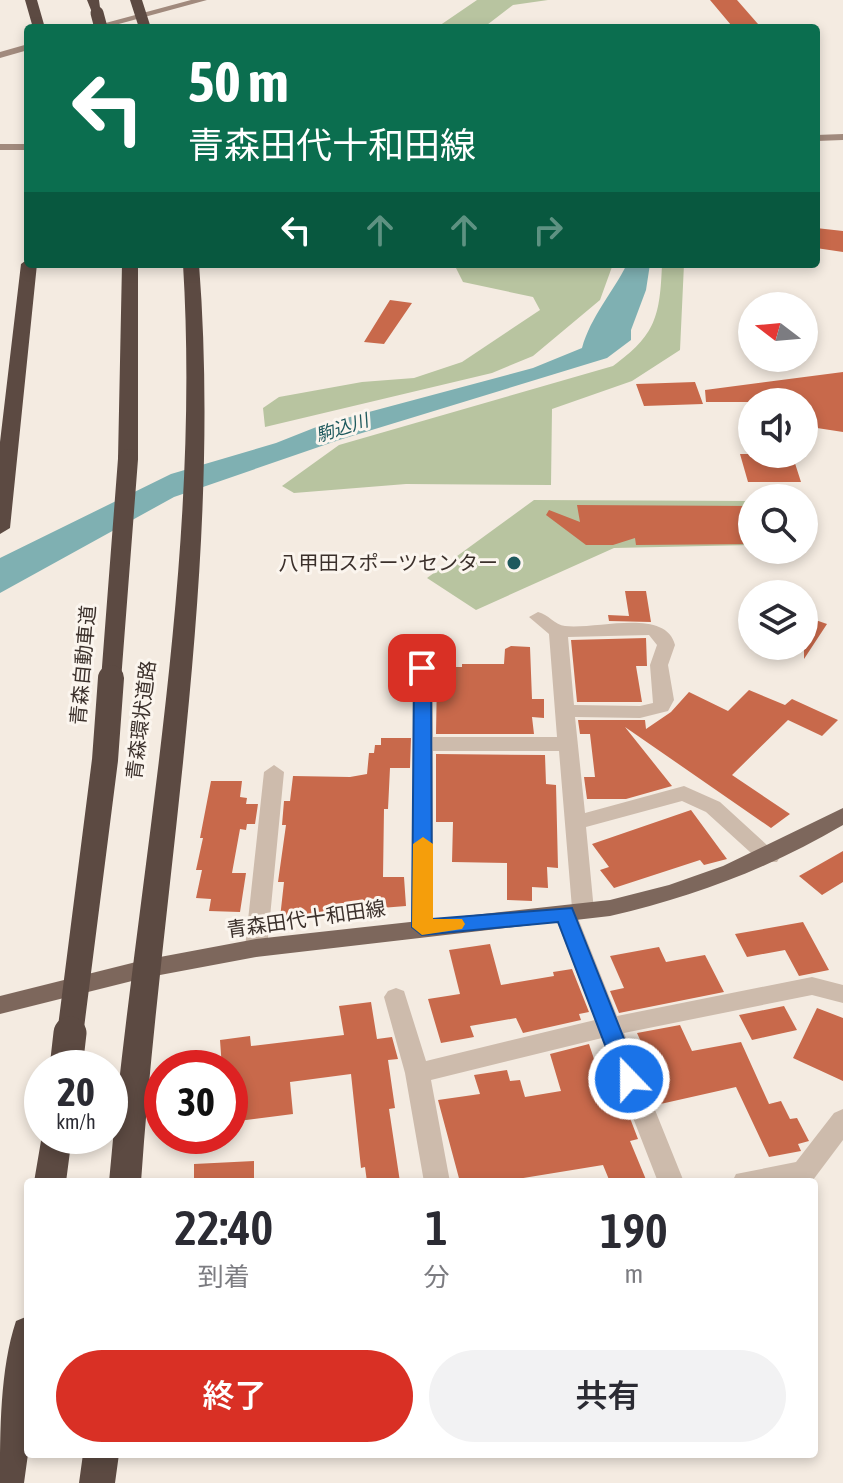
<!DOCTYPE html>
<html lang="ja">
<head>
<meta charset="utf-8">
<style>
  body { margin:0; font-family:"Asap Condensed","Noto Sans JP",sans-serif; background:#f2f2f3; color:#2b2b33; height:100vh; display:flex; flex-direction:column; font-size:30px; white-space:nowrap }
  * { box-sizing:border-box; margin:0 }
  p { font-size:26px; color:#7c7c81 }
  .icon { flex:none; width:44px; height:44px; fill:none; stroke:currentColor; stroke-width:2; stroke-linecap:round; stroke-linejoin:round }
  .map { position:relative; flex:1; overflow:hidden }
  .panel { position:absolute; left:24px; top:1178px; width:794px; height:280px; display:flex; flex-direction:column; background:#fff; border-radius:8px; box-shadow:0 4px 12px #0003 }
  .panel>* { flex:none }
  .guide { position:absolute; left:24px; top:24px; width:796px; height:244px; border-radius:8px; box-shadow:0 4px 12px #0003; background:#0b6e4f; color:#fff; overflow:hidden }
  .needle { width:52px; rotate:286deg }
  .tools { position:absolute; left:738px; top:292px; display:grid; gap:16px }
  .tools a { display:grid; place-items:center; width:80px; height:80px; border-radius:50%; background:#fff; box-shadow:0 4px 12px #0003; font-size:40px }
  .speed { position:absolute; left:24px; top:1050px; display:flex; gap:16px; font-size:40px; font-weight:700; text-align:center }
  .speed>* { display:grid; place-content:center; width:104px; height:104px; border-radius:50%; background:#fff; box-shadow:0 4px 12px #0003; line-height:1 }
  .speed small { font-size:20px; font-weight:400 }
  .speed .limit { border:12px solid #d22; background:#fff; color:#111 }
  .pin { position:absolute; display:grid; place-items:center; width:68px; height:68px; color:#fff; margin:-34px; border-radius:16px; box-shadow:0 4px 12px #0006 }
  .me { position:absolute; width:88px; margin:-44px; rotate:338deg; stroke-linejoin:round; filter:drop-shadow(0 0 6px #0008) }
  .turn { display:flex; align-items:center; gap:28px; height:168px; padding:0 32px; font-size:36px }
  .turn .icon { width:104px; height:104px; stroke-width:2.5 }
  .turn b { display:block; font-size:56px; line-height:68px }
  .lanes { display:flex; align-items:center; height:76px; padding:0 32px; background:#0003; justify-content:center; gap:40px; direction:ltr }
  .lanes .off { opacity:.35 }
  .eta { display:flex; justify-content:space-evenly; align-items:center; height:136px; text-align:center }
  .eta b { font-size:48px; font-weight:600; line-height:56px }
  .cta { display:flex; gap:16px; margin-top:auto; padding:16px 32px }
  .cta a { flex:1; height:92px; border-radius:48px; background:#d93025; color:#fff; font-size:32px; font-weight:600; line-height:92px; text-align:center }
  .cta a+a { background:#f2f2f3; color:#2b2b33 }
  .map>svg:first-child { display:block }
</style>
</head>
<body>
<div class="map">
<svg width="843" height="1483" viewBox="0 0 843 1483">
  <rect width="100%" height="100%" fill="#f4ebe1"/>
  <path fill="#b8c4a0" d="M477,0H548L513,5L483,28H436Z
    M454,264H613L600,300L533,356L492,373L265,427L263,408L279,397L362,382L414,378L462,362L540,310L533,297L463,282Z
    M662,264H684L680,350L632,381L552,409L551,485L406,484L294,493L282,486L339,445L613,366C656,335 660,316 662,264Z
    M534,500L752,501V545L614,548L476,610L427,578Z"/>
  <path fill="#7fb0b2" d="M627,264H650L646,290L631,330V340L607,358L339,440L174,497L0,593V558L171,474L276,443L324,424L533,368L582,348C591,316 612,294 627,264Z"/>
  <path fill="#c8694b" d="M710,0H737L758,24L731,25Z
    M816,228L843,231V252L816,248Z
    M390,300L412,303L384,344L364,342Z
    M843,372V432L804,426V402H706L705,390Z
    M695,382L703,404L644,406L636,384Z
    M740,454H792L801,482H748Z
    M577,505L752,506V544L636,545L635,538L613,545H586L546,515L549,510L580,522Z
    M625,591H646L651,622L609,621L608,615L629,616Z
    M804,616L827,624L804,659Z
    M646,638L647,666H636L642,702H577L571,640Z
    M511,646L530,647L532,699H544V718L532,717L534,734H436L437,676H452V667H462V664H504L505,649Z
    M749,690L785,705L792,699L838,720L822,736L788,720L732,775L790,814L771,828L625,727L672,786L626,799H587L584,777H595L590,734H580L578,720H645L646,729L671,712L689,692L728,711Z
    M381,738H411L410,768H390L388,809H384L383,877H404L406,906L319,913L318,919L280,918L284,882H278L286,825H282L284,801H290L293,776L350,777L367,774L369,753H374L375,745H381Z
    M436,754L545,755L546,784L556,785L558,868L547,867L548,888L532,887V901L507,900V863L452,862L453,822H436Z
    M211,781H242L240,797L247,798L246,804H258L255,824H247L246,830L240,829L232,873H246L240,912L209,911L211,899L196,898L202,870H196L203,838H200Z
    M691,810L727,859L704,865L700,860L614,888L600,870L609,867L592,844Z
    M843,851V882L822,895L799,876Z
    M803,922L829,970L799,976L785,950L747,957L735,934Z
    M490,944L501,985L554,976L553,972L572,969L589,1012L579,1014L581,1020L523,1033L516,1018L470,1026L474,1037L441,1043L428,999L460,994L449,950Z
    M659,947L666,962L705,955L724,992L619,1013L610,991L624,988L610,956Z
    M371,1002L377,1039L392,1037L398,1059L388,1060L395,1108L389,1109L400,1182H367L365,1167L361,1168L351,1074L290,1082L293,1114L230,1122V1068H222L220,1040L250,1036L251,1046L344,1035L339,1006Z
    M784,1006L797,1030L752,1040L739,1015Z
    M817,1008L843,1018V1081L793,1058Z
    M680,1025L692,1051L741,1042L769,1104L781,1101L790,1119L797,1118L809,1141L798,1144L801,1151L769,1157L736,1087L656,1105L648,1085L660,1083L637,1033Z
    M589,1044L606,1095L620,1092L638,1139L630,1141L647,1182H610L603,1165L498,1182H460L438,1100L480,1094L474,1075L507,1070L510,1081L520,1080L525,1097L561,1091L550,1054Z
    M254,1161V1182H194V1164Z"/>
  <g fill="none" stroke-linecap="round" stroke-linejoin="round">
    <path fill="#cdbbac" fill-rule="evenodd" d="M538,612C548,614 555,625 565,626C595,630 666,607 675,645L668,665L674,700L668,711L640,718L575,717L585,813L684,786L720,802L780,857L777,862H761L706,812L682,801L586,827L594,911L591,917L578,918L617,1016L812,977L843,985V1003L812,995L624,1033L684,1182H658L602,1038L431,1080L450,1182H424L405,1073L384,997L388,991L396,988L404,991L426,1061L595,1020L554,914L557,908H572L559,751H433V927L430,933H414L411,927L415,655L424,649L433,655V737H557L549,634L529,617ZM649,635L657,645L650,665L653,703L640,706L574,705L568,637Z
      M274,765L284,772L267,948L264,954L256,957L248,954L245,948L264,772Z
      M843,1109V1140L813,1180L732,1182L736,1174L796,1162L834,1113Z"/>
    <path fill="#a18a7d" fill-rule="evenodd" d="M191,0H207L104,28H87Z
      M28,44V50L0,58V52Z
      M843,134V140L816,141V135Z
      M0,144H28V150H0Z"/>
    <path fill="#7d675c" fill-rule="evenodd" d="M843,808V825C770,868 693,897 610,916L256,957L144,978L0,1014V996L144,960L256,939L610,900L669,885L723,866Z"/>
    <path fill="#5c4a42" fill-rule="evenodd" d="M25,0H37L45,28H33Z
      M87,0H99L101,15H93Z
      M130,0H142L151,28H139Z
      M28,259V264H37L10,528L0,534V442L21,264Z
      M122,264H138V459L128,465L118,459Z
      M183,264H199C223,571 162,877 141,1182H109C136,877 202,571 183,264Z
      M42,1135L72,1136L66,1182H34Z
      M28,1316V1454L24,1483H0C0,1431 0,1369 16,1321Z
      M83,1454H119L115,1483H79Z"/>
    <path stroke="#5c4a42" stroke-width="13" d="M97,13L101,28"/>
    <path stroke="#5c4a42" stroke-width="20" d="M111,680L128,459"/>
    <path stroke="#5c4a42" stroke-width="26" d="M70,1035L105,760L111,678"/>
    <path stroke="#5c4a42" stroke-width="33" d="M66,1068L70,1033"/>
  </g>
  <path fill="#1a73e8" stroke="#114b97" stroke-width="2" d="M422,663L431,668L432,919L572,908L640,1079L637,1085H621L618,1079L558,922L422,935L412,927L414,668Z"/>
  <path fill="#f59e0b" d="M423,837L433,844V919H462L465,924L462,929L422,935L412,927L413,844Z"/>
  <circle fill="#1f5a5e" stroke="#fbf5ee" stroke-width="3" cx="514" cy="563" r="8"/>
  <g text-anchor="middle" stroke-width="6" stroke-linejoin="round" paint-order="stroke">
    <g font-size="18" font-style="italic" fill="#1f5a5e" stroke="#fbf5ee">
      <text transform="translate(342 428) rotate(-18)" y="6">駒込川</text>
    </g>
    <g font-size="20" fill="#3b302b" stroke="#fbf5ee" text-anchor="end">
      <text x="498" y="570">八甲田スポーツセンター</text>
    </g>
    <g font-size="20" fill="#3b302b" stroke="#fbf5ee">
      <text transform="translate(83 665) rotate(-85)" y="7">青森自動車道</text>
      <text transform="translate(141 720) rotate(-83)" y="7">青森環状道路</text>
      <text transform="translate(306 919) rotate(-8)" y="7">青森田代十和田線</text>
    </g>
  </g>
</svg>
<div class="tools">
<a><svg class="needle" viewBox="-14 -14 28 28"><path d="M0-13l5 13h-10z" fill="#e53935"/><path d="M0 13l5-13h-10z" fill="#7c7c81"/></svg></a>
<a><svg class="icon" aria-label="sound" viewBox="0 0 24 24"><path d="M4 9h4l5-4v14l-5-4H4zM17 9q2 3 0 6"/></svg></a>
<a><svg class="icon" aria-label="search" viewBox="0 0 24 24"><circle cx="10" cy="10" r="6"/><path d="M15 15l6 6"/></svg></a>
<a><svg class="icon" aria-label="layers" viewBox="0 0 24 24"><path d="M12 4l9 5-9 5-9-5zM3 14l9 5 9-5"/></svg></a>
</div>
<div class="speed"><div>20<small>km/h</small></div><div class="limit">30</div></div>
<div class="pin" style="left:422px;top:668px;background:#d93025"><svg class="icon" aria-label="arrive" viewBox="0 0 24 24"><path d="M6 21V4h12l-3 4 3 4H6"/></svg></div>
<svg class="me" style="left:629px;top:1079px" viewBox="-20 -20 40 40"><circle r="17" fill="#1a73e8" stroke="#fff" stroke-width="3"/><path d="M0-11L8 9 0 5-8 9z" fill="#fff"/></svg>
<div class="guide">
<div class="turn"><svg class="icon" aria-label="left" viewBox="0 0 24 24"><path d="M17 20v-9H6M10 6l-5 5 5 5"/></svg><div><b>50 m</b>青森田代十和田線</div></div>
<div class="lanes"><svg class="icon" aria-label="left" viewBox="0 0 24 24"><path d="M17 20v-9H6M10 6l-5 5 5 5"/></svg><svg class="icon off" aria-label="ahead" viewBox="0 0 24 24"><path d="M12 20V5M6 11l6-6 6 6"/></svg><svg class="icon off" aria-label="ahead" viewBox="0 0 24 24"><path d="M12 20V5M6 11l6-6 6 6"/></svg><svg class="icon off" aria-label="right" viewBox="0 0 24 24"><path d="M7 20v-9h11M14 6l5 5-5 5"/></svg></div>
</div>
<section class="panel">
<div class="eta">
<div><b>22:40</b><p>到着</p></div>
<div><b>1</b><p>分</p></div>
<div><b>190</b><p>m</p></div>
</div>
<div class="cta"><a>終了</a><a>共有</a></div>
</section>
</div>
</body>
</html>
